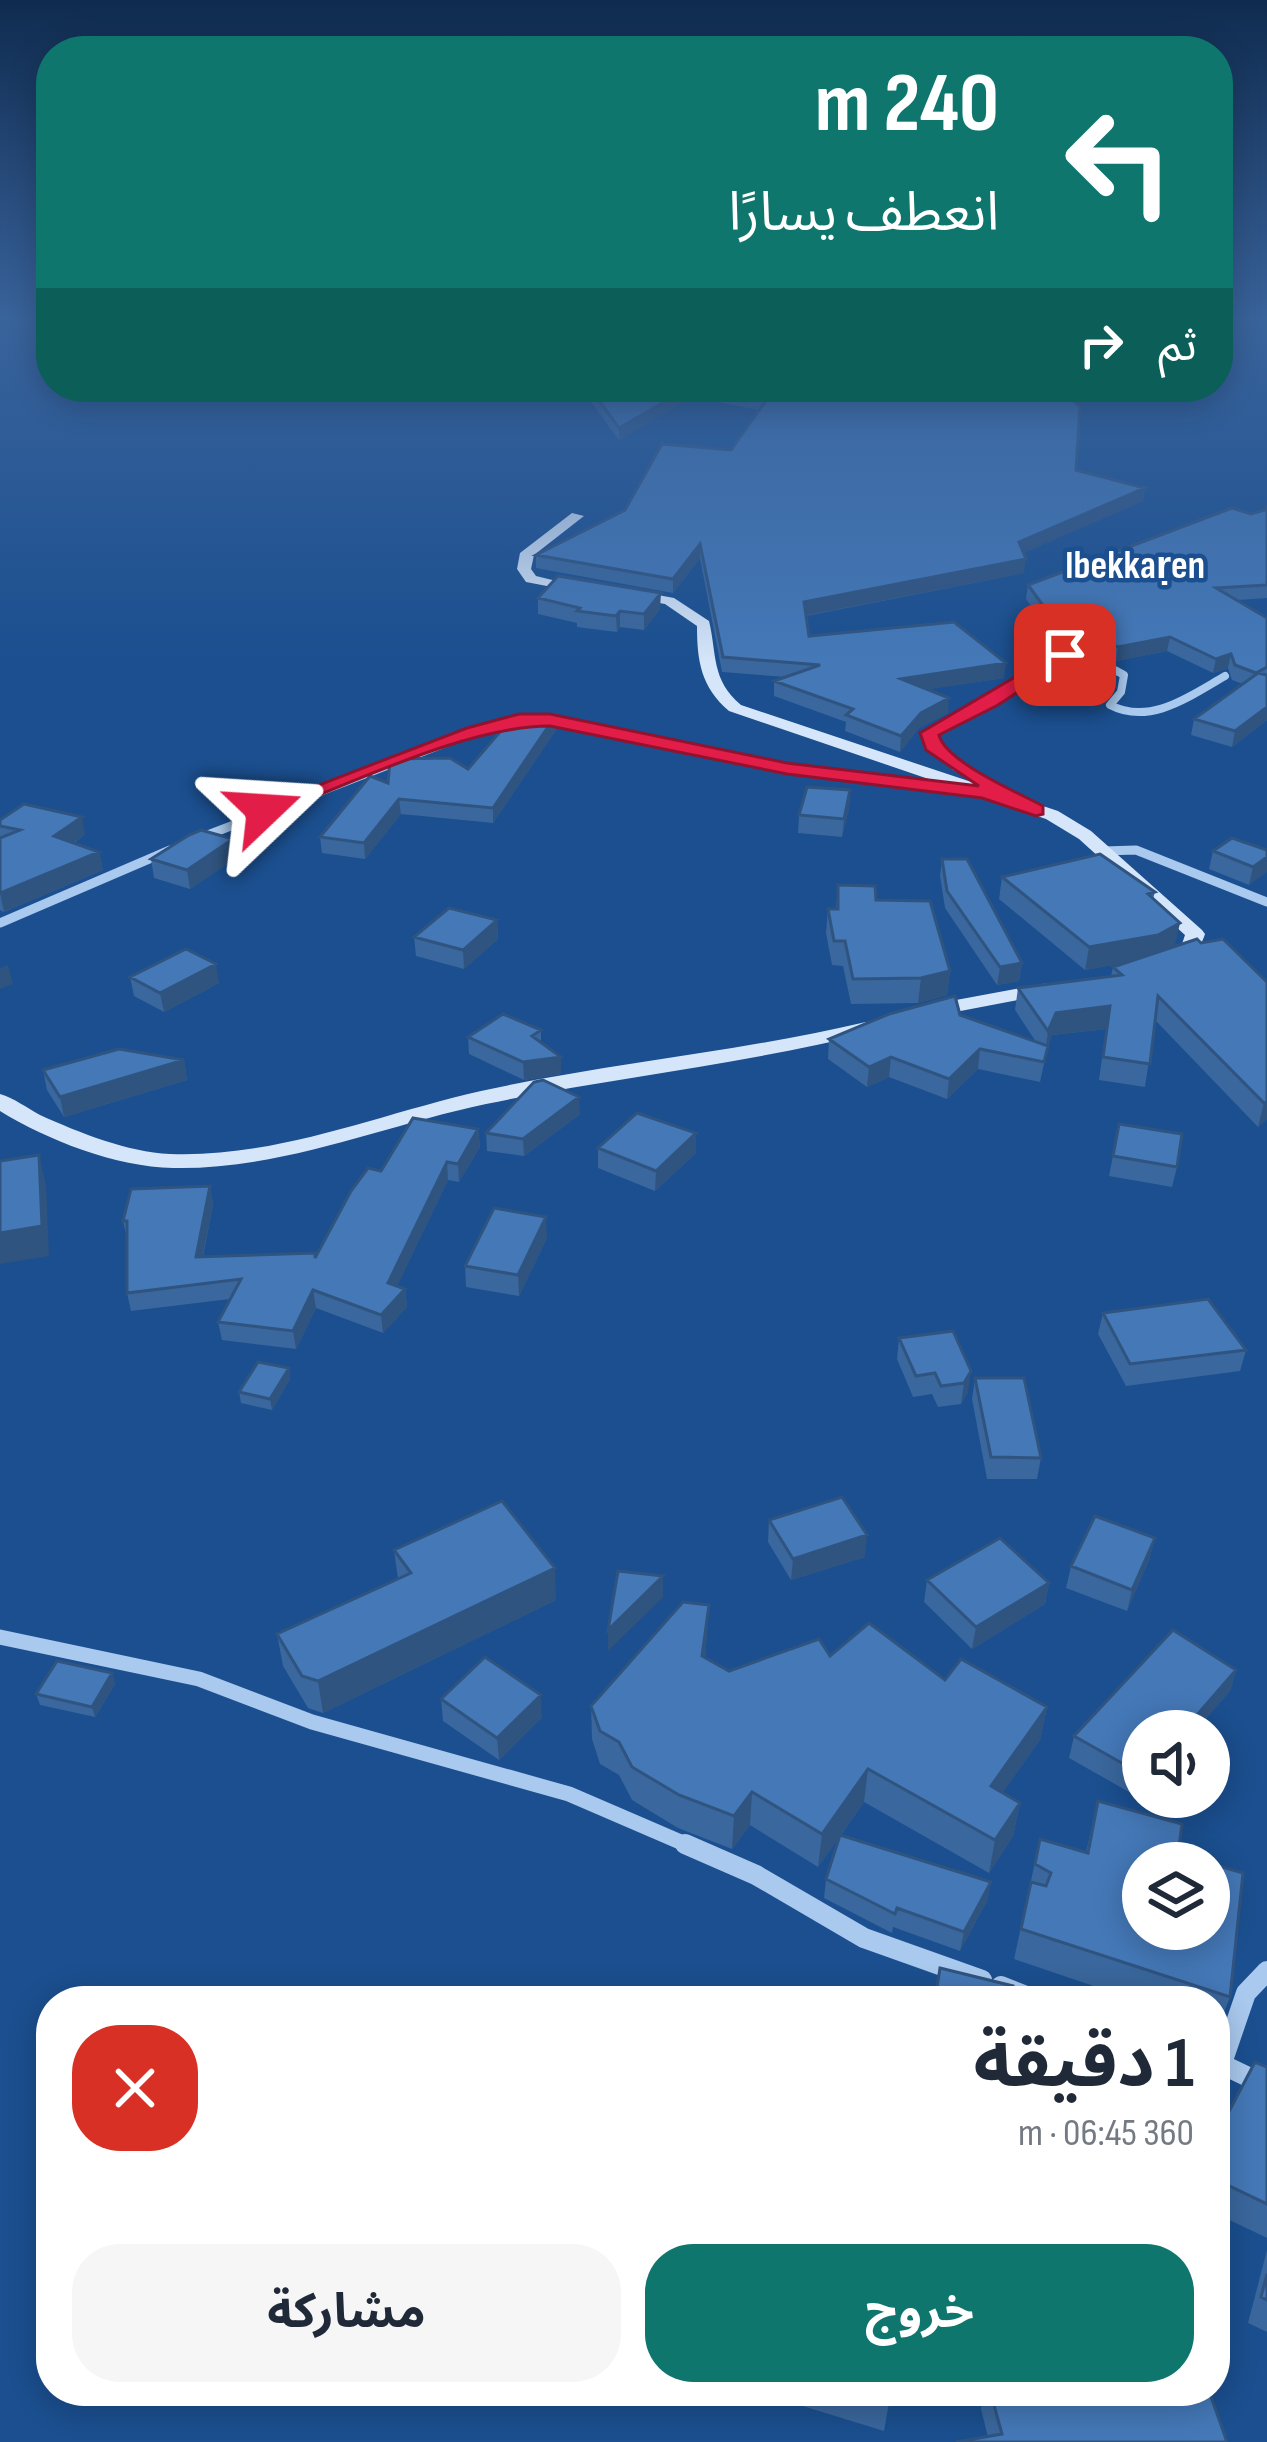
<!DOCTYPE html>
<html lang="ar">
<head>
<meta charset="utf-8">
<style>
  body { margin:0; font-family:"Sofia Sans Condensed","Noto Sans Arabic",sans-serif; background:#f6f6f7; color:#1f2937; direction:rtl; height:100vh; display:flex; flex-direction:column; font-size:45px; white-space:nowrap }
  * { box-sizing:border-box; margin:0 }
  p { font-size:39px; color:#747a83 }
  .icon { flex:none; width:66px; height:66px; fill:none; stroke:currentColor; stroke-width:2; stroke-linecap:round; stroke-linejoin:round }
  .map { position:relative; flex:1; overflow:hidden; direction:ltr }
  .sheet { position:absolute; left:36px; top:1986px; width:1194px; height:420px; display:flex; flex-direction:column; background:#fff; border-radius:48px; box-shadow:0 6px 30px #0003; direction:rtl }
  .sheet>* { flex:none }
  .top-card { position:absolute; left:36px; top:36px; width:1197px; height:366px; border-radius:48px; box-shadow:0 6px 30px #0003; direction:rtl; background:#0f766e; color:#fff; overflow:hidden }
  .controls { position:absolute; left:1122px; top:1710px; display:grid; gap:24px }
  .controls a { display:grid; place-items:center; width:108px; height:108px; border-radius:50%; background:#fff; box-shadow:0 6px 30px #0003; font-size:60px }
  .pin { position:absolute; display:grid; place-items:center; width:102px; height:102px; color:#fff; margin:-51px; border-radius:24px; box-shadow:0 6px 18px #0006 }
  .me { position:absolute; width:132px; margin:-66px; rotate:70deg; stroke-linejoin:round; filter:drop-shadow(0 0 9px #0008) }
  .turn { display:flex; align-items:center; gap:42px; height:252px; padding:0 36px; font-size:54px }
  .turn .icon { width:156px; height:156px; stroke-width:2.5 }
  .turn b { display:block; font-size:84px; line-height:102px }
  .then { display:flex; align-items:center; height:114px; padding:0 36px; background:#0003; gap:24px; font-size:45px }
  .round { display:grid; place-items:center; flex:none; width:126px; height:126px; border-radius:48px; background:#f6f6f7 }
  .summary { display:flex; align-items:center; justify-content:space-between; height:204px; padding:0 36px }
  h1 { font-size:72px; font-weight:700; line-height:90px }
  .button { display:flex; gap:24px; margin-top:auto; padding:24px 36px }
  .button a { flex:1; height:138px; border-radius:48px; background:#0f766e; color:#fff; font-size:48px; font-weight:700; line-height:138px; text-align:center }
  .button a+a { background:#f6f6f7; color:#1f2937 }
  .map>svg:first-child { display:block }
</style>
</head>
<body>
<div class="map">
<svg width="1267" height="2442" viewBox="0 0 1267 2442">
  <rect width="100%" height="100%" fill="#1b4f8f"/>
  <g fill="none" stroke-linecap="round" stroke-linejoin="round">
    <path stroke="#a9c9ee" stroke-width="8" d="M544,720L574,726
      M498,726L524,720
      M941,726L1065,655L1102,663L1124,675L1121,692L1110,705C1150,726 1190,696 1225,676"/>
    <path stroke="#a9c9ee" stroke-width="9" d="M559,723L787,769L973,792
      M947,723L929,732L934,745L955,766L1024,803
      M200,838L473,732L511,723
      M1103,851L1136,850L1267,902
      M0,923L170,850"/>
    <path stroke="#a9c9ee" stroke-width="15" d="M0,1637L199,1679L312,1722L569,1794L692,1847"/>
    <path stroke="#a9c9ee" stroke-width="20" d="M685,1844L756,1875L864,1938L982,1980
      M1001,1986L1039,2001
      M1215,2061L1267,2086
      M1222,2063L1246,1993L1267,1971"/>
    <path fill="#d6e6fa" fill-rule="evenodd" d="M572,513L584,516L534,555L531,569L536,576L585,588L578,592L526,582L517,569L520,553Z
      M631,590L674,598L709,621C717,654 711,680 741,705L1058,811L1091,831L1202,930L1205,934C1199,952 1188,968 1167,963L1164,959L1181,947L1185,935L1079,839L1046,819L729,711C701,687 697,661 697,626L665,604L626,597L624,594Z
      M1048,983L1055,985V993L929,1017L919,1011L929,1005Z
      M866,1022L876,1028L873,1032C746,1064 615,1077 486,1104C382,1126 281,1170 173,1168C116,1167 47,1140 0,1111V1094C14,1098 27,1108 40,1115C80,1133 127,1152 170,1154C277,1158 379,1114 481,1091C609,1063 739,1052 866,1022Z"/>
  </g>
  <path fill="#3a679d" d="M586,387H1080L1079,399H1072L1076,470L1145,488L1143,501L1023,553L1024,573L806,616L809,636L1004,678L928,689L948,713L919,728L900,752L845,731L846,722L774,696V681L786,677L722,672L700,558L673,593L536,568V555L625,510L731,450L759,410L692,397L619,440L586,395Z
    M1267,507V598L1237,600L1267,618V720L1232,747L1191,735L1194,719L1243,684L1232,680L1228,668L1213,673L1167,651L1116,661L1106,656L1108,642L1085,627L1048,629L1026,599L1028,585L1265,510Z
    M538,598L660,609L644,630L620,627L617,632L577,627V623L538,614Z
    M556,730L493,823L401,814L365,859L322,853L320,837L388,783L468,769Z
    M850,790L849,808L842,837L798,833L799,815Z
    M0,820L85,834L74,843L99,852L103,870L4,912L0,910Z
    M233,839L236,858L190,889L154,878L151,859Z
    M1267,850L1249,885L1209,869L1213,851Z
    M942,859L1022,963L1019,981L997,985L945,908L940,876Z
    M1002,877L1155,892L1153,899L1175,945L1169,949L1201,943L1267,982V1119L1258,1127L1155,1020L1145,1087L1099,1080L1106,1029L1052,1035L1048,1046L1040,1082L978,1069L947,1099L889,1077L867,1087L828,1059L829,1039L960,1015L1036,1042L1015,1010L1018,988L1111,976L1113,967L1129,962L1085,970L999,899Z
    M838,885L876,900L950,971L947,995L918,1003L851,1004L843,966L832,965L826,933L828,909H836Z
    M497,920L498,939L464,969L416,956L414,937Z
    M130,977L219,983L164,1012L134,996Z
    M541,1030V1043L561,1074L524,1080L469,1054L468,1037Z
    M184,1060L187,1080L64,1117L47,1090L43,1070Z
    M580,1114L524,1156L487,1151L486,1133Z
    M1119,1124L1177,1167L1172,1187L1109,1176Z
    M478,1129L480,1147L459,1182L448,1180L397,1286L405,1289L407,1307L383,1333L316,1308L296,1349L222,1340L218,1322L230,1299L131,1311L127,1293V1239L123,1221L210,1186L213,1204L203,1257L315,1258L381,1171Z
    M598,1148L696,1153L655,1191L598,1168Z
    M547,1238L519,1296L466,1287L465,1266Z
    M1103,1313L1246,1350L1240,1371L1126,1386L1098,1334Z
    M953,1331L968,1392L961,1404L938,1407L932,1394L913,1397L897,1359L899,1338Z
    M289,1368L290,1379L272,1410L241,1403L239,1392Z
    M975,1378L1041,1458L1037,1479H987L972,1399Z
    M769,1520L865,1557L791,1580L768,1542Z
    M1155,1538L1149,1560L1127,1611L1066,1588L1071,1566Z
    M394,1550L556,1600L323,1713L308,1708L283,1666L277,1634L398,1579Z
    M927,1580L1049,1583L1045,1604L972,1649L924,1602Z
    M709,1605L705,1658L729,1671L830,1656L945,1680L1047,1707L1040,1740L1002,1793L1020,1803L1013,1836L989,1873L864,1802L841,1835L991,1882L987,1901L960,1951L893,1927L892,1933L824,1898L826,1879L840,1836L818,1867L750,1825L732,1849L678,1828L632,1800L619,1775L600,1764L592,1739L591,1706Z
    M1236,1670L1230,1691L1195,1731H1143V1797H1148L1145,1801L1069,1758L1074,1736Z
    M112,1673L115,1684L95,1717L40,1705L36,1694Z
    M441,1699L542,1717L499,1760L443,1721Z
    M1098,1801L1178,1854L1230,1997L1218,2028L1215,2027V2001H1138L1014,1959L1040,1839L1086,1852Z
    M1267,2067V2238L1215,2213V2138Z
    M1267,2250V2332L1248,2323Z
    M781,2391H891L884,2431L780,2399Z
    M984,2391H1209L988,2437L981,2409Z"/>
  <path fill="#305480" d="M690,387H692V397L619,440V428Z
    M1080,387L1079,399L1056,401L1057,389Z
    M1145,488L1143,501L1017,556L1019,542Z
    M700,544V558L673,593V579Z
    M1026,559L1024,573L803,616L804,602Z
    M661,593L660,609L644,630V614Z
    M620,611V627L617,632L616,616Z
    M1170,637L1167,651L1116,661L1118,647Z
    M1231,654L1228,668L1213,673L1216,659Z
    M1006,663L1004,678L899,694L901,679Z
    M949,698L948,713L919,728L900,752L901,736L921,713Z
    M1267,707V720L1232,747L1235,731Z
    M556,715V730L493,823V808Z
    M850,790L849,808L842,837L844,819Z
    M399,799L401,814L365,859L364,843Z
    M82,817L85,834L58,854L54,836Z
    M233,839L236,858L190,889L187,870Z
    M99,852L103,870L4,912L0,893Z
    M1267,857V872L1249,885L1253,867Z
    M497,920L498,939L464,969L463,950Z
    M1180,923L1175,945L1153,958L1085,970L1089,947Z
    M1022,963L1019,981L997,985L1000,967Z
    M216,964L219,983L164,1012L160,993Z
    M8,965L13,984L0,989V968Z
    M950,971L947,995L918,1003L921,978Z
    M1110,1006L1106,1029L1052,1035L1045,1054L1048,1031L1056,1013Z
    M980,1049L978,1069L947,1099L949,1079Z
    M561,1057V1074L524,1080L523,1062Z
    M891,1057L889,1077L867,1087L869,1067Z
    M184,1060L187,1080L64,1117L60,1097Z
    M579,1097L580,1114L524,1156L523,1139Z
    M1267,1101V1119L1258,1127L1264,1103Z
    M478,1129L480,1147L459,1182L458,1164Z
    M696,1133V1153L655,1191L656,1171Z
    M39,1155L46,1185L49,1256L0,1264V1233Z
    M447,1162L448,1180L390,1301L388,1283Z
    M210,1186L213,1204L199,1275L196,1257Z
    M546,1217L547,1238L519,1296L518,1275Z
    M405,1289L407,1307L383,1333L381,1315Z
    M313,1290L316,1308L296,1349L293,1331Z
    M289,1368L290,1379L272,1410L270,1399Z
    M971,1371L968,1392L961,1404L964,1383Z
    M867,1535L865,1557L791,1580L793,1559Z
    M1155,1538L1149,1560L1127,1611L1132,1590Z
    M555,1568L556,1600L323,1713L318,1681Z
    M663,1576V1597L608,1651V1630Z
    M1049,1583L1045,1604L972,1649L976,1627Z
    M709,1605L707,1638L701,1689L702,1656Z
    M1236,1670L1230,1691L1195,1731H1183Z
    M112,1673L115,1684L95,1717L92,1707Z
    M541,1695L542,1717L499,1760L497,1738Z
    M1047,1707L1040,1740L984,1819L991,1786Z
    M868,1769L864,1802L818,1867L822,1834Z
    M752,1792L750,1825L732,1849L734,1816Z
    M1020,1803L1013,1836L989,1873L995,1840Z
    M991,1882L987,1901L960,1951L964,1932Z"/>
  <path fill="#4478b7" stroke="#305480" stroke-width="3" d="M589,387H690L619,428Z
    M700,387H1080L1057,389L1080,406L1076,470L1145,488L1019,542L1026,559L804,602L809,636L954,622L1006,663L901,679L949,698L921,713L901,736L846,715L853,709L774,681L820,665L723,657L700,544L673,579L536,555L625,510L662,444L731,450L767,399Z
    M1267,507V585L1216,588L1267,618V667L1256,673L1235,665L1231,654L1216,659L1170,637L1118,647L1108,642L1111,628L1087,613L1050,615L1028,585L1232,508L1251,514L1265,510Z
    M558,576L661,593L644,614L620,611L616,616L577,611L580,608L538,598Z
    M1258,673L1267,675V707L1235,731L1194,719Z
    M556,715L493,808L399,799L364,843L320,837L370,776L388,783L390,759L450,758L468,769L512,718Z
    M807,787L850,790L844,819L799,815Z
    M24,804L82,817L54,836L99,852L0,893V838L20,830L0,826V820Z
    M201,830L233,839L187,870L151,859L189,835Z
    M1232,838L1267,850V857L1253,867L1213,851Z
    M1100,854L1155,892L1148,894L1180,923L1158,935L1089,947L1002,877Z
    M942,859H967L1022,963L1000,967L947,891Z
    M838,885L875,886L876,900L930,901L950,971L921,978L853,979L845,941H834L828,909H838Z
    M449,908L497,920L463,950L414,937Z
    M1197,939L1201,943L1223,939L1267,982V1101L1264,1103L1158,996L1150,1064L1103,1057L1110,1006L1056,1013L1048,1031L1018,988L1122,975L1113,967Z
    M186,949L216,964L160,993L130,977Z
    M955,996L960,1015L1048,1046L1044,1062L980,1049L949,1079L891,1057L869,1067L829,1039L889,1014Z
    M503,1014L541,1030L532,1036L561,1057L523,1062L468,1037Z
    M119,1049L184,1060L60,1097L43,1070Z
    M543,1080L579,1097L523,1139L486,1133L534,1082Z
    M637,1113L696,1133L656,1171L598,1148Z
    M413,1118L478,1129L458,1164L447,1162L388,1283L405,1289L381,1315L313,1290L293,1331L218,1322L241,1279L127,1293V1221H123L131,1189L210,1186L196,1257L315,1253V1258L351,1191L368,1168L381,1171Z
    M1119,1124L1182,1134L1177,1167L1113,1156Z
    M39,1155L42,1226L0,1233V1161Z
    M494,1208L546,1217L518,1275L465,1266Z
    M1208,1299L1246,1350L1130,1364L1103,1313Z
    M953,1331L971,1371L964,1383L941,1386L935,1373L916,1376L899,1338Z
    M258,1362L289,1368L270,1399L239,1392Z
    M975,1378H1024L1041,1458L991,1457Z
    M842,1497L867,1535L793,1559L769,1520Z
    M502,1501L555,1568L318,1681L302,1676L277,1634L411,1573L394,1550Z
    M1095,1516L1155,1538L1132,1590L1071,1566Z
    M1000,1538L1049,1583L976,1627L927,1580Z
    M618,1571L663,1576L608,1630Z
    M683,1602L709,1605L702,1656L729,1671L819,1639L830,1656L869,1623L945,1680L961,1659L1047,1707L991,1786L1020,1803L995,1840L868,1769L822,1834L752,1792L734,1816L679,1795L632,1767L619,1742L600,1731L591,1706Z
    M1173,1630L1236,1670L1183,1731H1143V1775L1074,1736Z
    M485,1657L541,1695L497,1738L441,1699Z
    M57,1661L112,1673L92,1707L36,1694Z
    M1098,1801L1182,1824L1178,1854L1208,1863H1143V1929H1209V1863L1243,1873L1230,1997L1021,1929L1031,1882L1046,1886L1051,1873L1035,1864L1040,1839L1088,1853Z
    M840,1835L991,1882L964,1932L897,1908L895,1914L826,1879Z
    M940,1968L1013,1986L1012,1993L1043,2001H935Z
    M1215,2060L1222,2063L1215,2125Z
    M1255,2062L1267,2067V2204L1215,2179V2138Z
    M1267,2274V2300L1261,2297Z
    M843,2391H891L889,2405Z
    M990,2391H1209L1227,2442H956L1002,2434Z"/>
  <linearGradient id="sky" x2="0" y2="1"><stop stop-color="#0f2b4f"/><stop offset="0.48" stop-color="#39639b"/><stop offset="1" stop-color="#39639b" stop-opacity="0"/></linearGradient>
  <rect width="1267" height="664" fill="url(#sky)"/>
  <path fill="#e11d48" stroke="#92132f" stroke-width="3" d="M1059,651L1074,655L998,705L939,735C946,762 1017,792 1043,806V814L1036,816L982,798L787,774L550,726C467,726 351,784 271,814L254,810L467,728L519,714H550L787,763L979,786L926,750L920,733Z"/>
  <g text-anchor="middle" stroke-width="9" stroke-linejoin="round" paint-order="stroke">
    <g font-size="39" font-weight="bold" fill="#fff" stroke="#1b4f8f">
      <text x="1135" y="578">Ibekkaṛen</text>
    </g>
  </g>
</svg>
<div class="controls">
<a><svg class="icon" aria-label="sound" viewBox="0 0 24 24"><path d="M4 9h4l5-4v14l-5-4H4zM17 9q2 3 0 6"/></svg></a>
<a><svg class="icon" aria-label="layers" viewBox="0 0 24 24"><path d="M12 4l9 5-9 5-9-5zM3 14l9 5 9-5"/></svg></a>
</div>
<div class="pin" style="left:1065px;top:655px;background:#d93025"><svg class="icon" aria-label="arrive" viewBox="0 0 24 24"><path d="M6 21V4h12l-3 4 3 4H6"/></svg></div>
<svg class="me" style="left:264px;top:810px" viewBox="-20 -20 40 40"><path d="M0-17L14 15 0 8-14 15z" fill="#e11d48" stroke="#fff" stroke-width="4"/></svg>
<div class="top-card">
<div class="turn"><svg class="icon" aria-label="left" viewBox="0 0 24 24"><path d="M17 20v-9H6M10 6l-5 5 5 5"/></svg><div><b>240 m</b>انعطف يسارًا</div></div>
<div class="then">ثم<svg class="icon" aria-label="right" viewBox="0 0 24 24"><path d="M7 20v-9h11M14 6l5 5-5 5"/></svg></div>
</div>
<section class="sheet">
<div class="summary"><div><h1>1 دقيقة</h1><p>360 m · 06:45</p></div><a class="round" style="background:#d93025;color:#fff"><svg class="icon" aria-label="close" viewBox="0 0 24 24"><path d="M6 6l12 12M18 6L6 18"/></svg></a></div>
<div class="button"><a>خروج</a><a>مشاركة</a></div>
</section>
</div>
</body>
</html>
